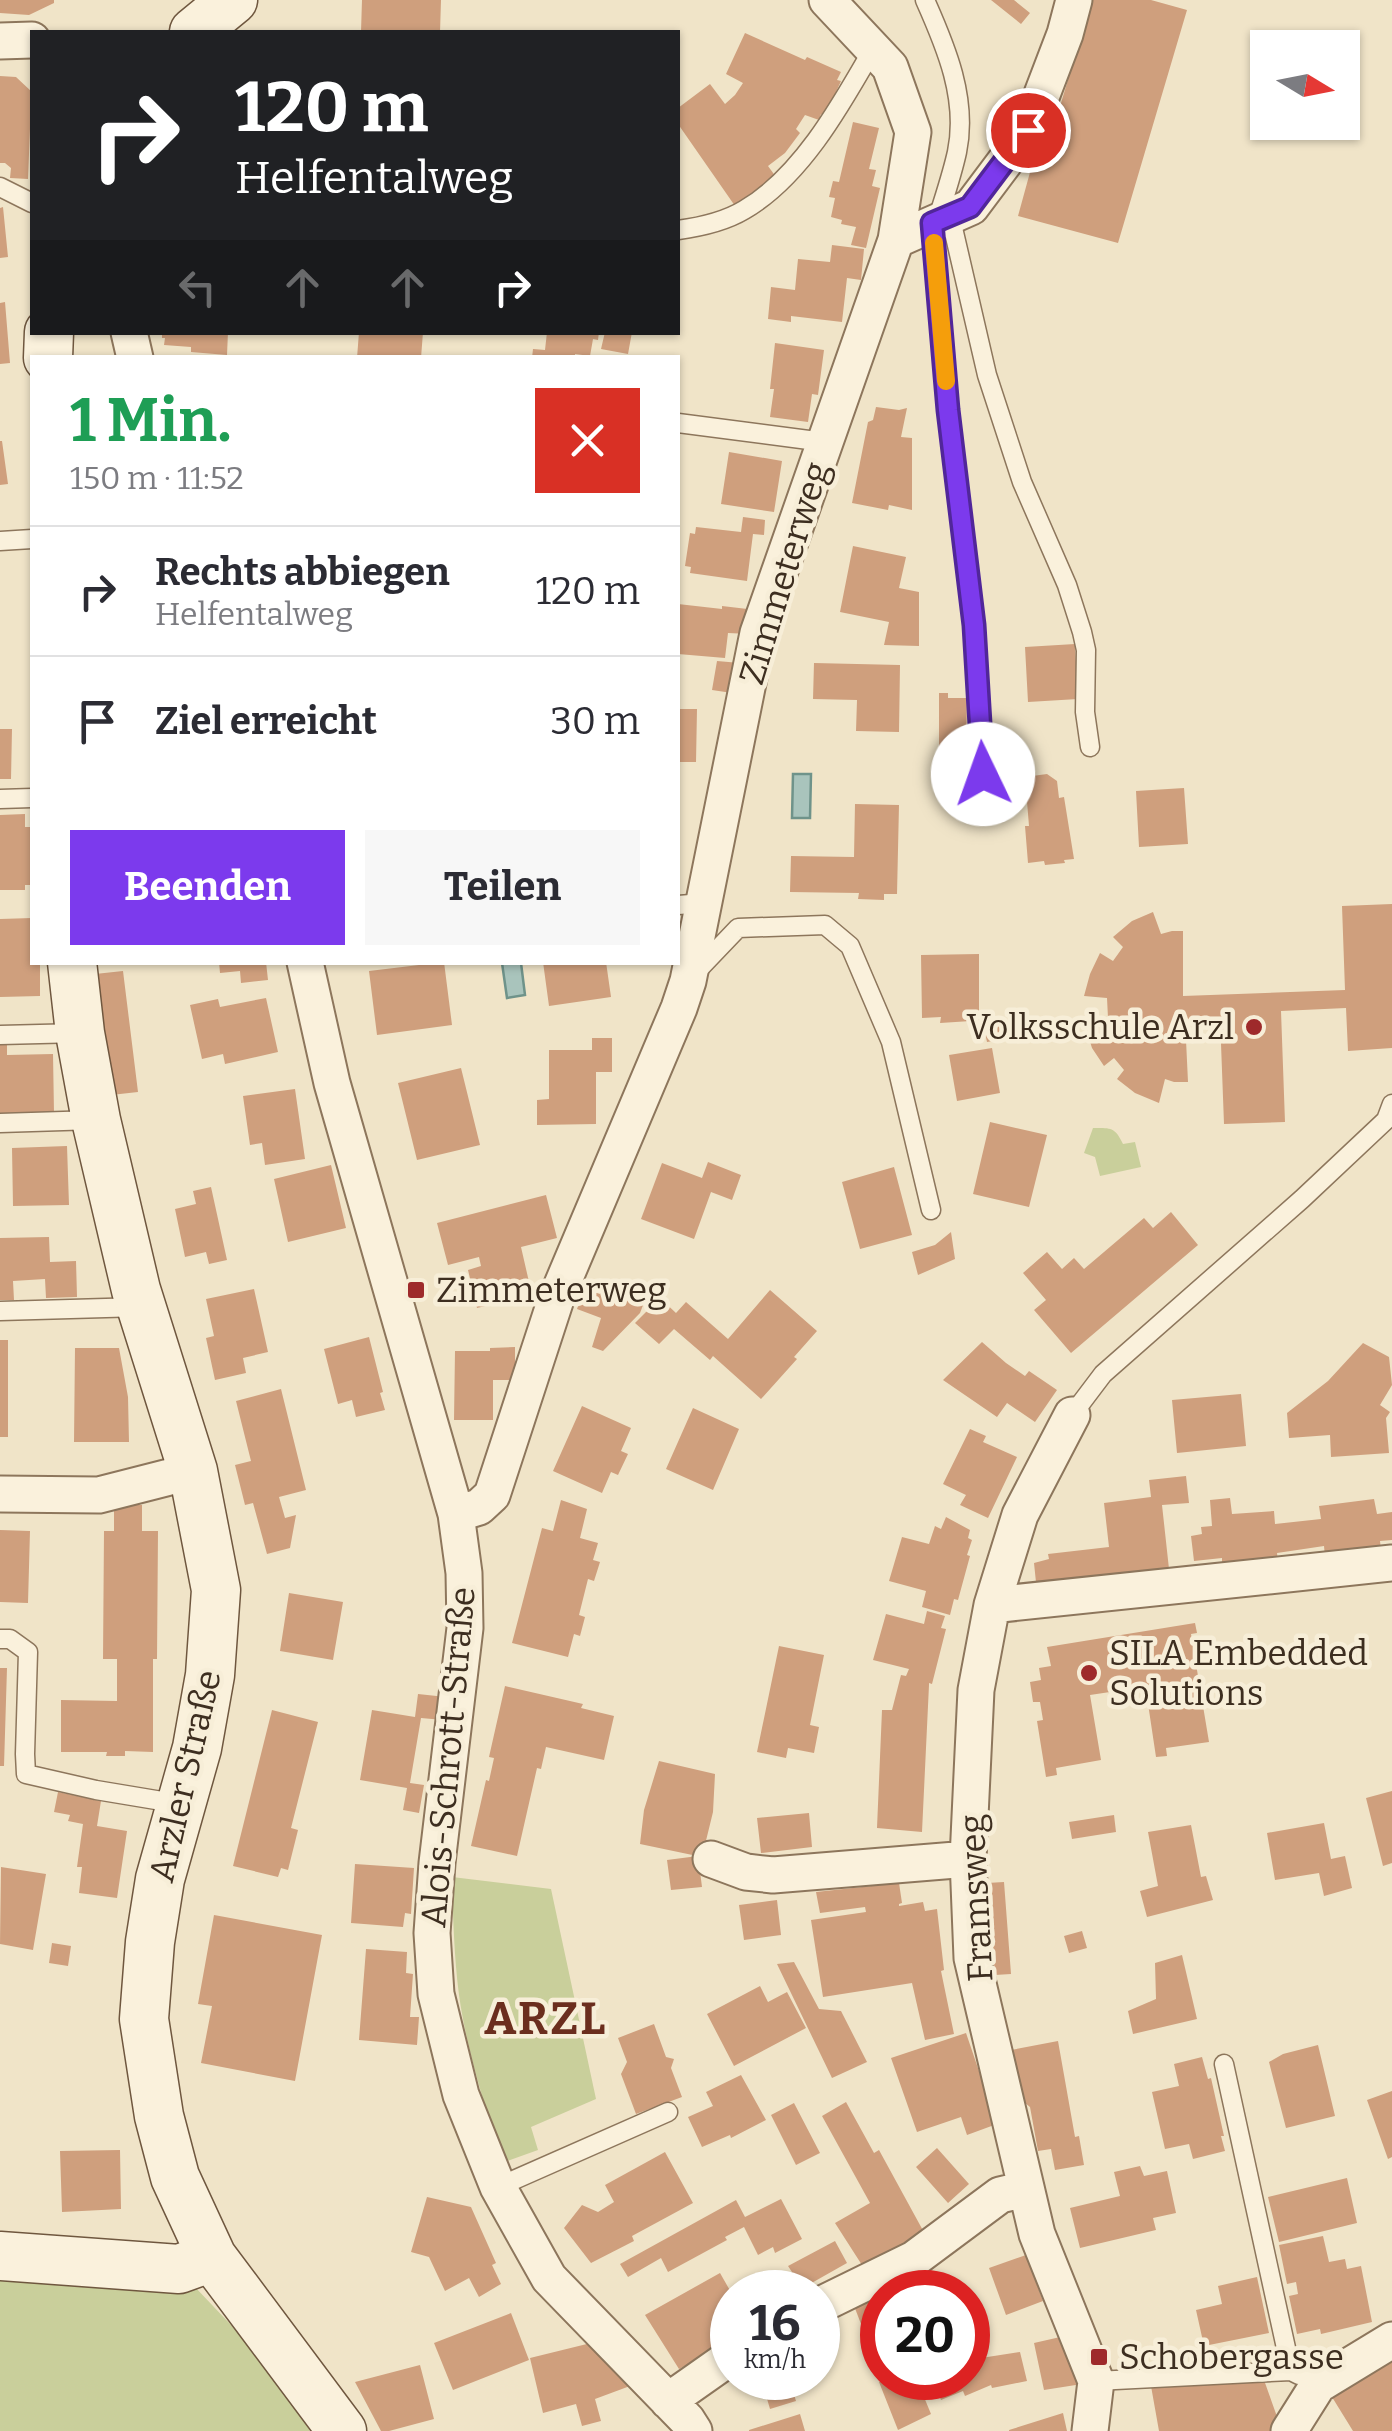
<!DOCTYPE html>
<html lang="de">
<head>
<meta charset="utf-8">
<style>
  body { margin:0; font-family:Bitter,serif; background:#f7f7f7; color:#2b2b33; height:100vh; display:flex; flex-direction:column; font-size:38px; white-space:nowrap }
  * { box-sizing:border-box; margin:0 }
  p { font-size:32px; color:#7c7c81 }
  .icon { flex:none; width:55px; height:55px; fill:none; stroke:currentColor; stroke-width:2; stroke-linecap:round; stroke-linejoin:round }
  .map { position:relative; flex:1; overflow:hidden }
  .side { position:absolute; left:30px; top:355px; width:650px; height:610px; display:flex; flex-direction:column; background:#fff; border-radius:0px; box-shadow:0 2px 8px #0004 }
  .side>* { flex:none }
  .top-card { position:absolute; left:30px; top:30px; width:650px; height:305px; border-radius:0px; box-shadow:0 2px 8px #0004; background:#202124; color:#fff; overflow:hidden }
  .needle { width:65px; rotate:100deg }
  .fabs { position:absolute; left:1250px; top:30px; display:grid; gap:20px }
  .fabs a { display:grid; place-items:center; width:110px; height:110px; border-radius:0px; background:#fff; box-shadow:0 2px 8px #0004; font-size:50px }
  .speed { position:absolute; left:710px; top:2270px; display:flex; gap:20px; font-size:50px; font-weight:700; text-align:center }
  .speed>* { display:grid; place-content:center; width:130px; height:130px; border-radius:50%; background:#fff; box-shadow:0 2px 8px #0004; line-height:1 }
  .speed small { font-size:25px; font-weight:400 }
  .speed .limit { border:15px solid #d22; background:#fff; color:#111 }
  .pin { position:absolute; display:grid; place-items:center; width:85px; height:85px; color:#fff; margin:-42px; border:5px solid #fff; border-radius:50%; box-shadow:0 2px 10px #0007 }
  .me { position:absolute; width:110px; margin:-55px; rotate:357deg; stroke-linejoin:round; filter:drop-shadow(0 0 8px #0008) }
  .turn { display:flex; align-items:center; gap:35px; height:210px; padding:0 40px; font-size:45px }
  .turn .icon { width:130px; height:130px; stroke-width:2.5 }
  .turn b { display:block; font-size:70px; line-height:85px }
  .lanes { display:flex; align-items:center; height:95px; padding:0 40px; background:#0003; justify-content:center; gap:50px; direction:ltr }
  .lanes .off { opacity:.35 }
  .round { display:grid; place-items:center; flex:none; width:105px; height:105px; border-radius:0px; background:#f7f7f7 }
  .summary { display:flex; align-items:center; justify-content:space-between; height:170px; padding:0 40px }
  h1 { font-size:60px; font-weight:700; line-height:75px; color:#1e9e55 }
  .primary-button { display:flex; gap:20px; margin-top:auto; padding:20px 40px }
  .primary-button a { flex:1; height:115px; border-radius:0px; background:#7c3aed; color:#fff; font-size:40px; font-weight:700; line-height:115px; text-align:center }
  .primary-button a+a { background:#f7f7f7; color:#2b2b33 }
  ul { padding:0; list-style:none }
  li { display:flex; align-items:center; gap:30px; height:130px; padding:0 40px; border-top:2px solid #e1e1e2 }
  li div { flex:1 }
  li b { display:block; font-size:38px }
  li em { font-style:normal }
  .map>svg:first-child { display:block }
</style>
</head>
<body>
<div class="map">
<svg width="1392" height="2431" viewBox="0 0 1392 2431">
  <rect width="100%" height="100%" fill="#f0e4c8"/>
  <path fill="#c9cf9b" d="M1093,1128C1111,1128 1115,1127 1123,1144L1135,1142L1141,1167L1100,1176L1095,1157L1084,1153Z
    M452,1877L551,1889L596,2099L531,2127L538,2150L502,2163C486,2108 467,2052 459,1995C454,1956 453,1916 452,1877Z
    M0,2275L194,2286L270,2366L310,2431H0Z"/>
  <path fill="#a9c4bc" stroke="#6f938a" stroke-width="2.5" d="M793,774H811L810,818H792Z
    M502,963H521L525,995L507,998Z"/>
  <path fill="#cf9f7d" d="M0,0H54V3L29,15L0,13Z
    M362,0H441L440,32H361Z
    M991,0H1014L1030,13L1021,24Z
    M1092,0H1151L1187,10L1118,243L1018,216L1043,125L1049,121L1055,123Z
    M745,33L805,60L807,57L841,72L837,80L841,81L825,116L821,114L819,120L805,115L796,129L800,133L785,153L768,166L776,177L771,185L735,206L678,124V108L710,84L725,104L735,95L743,83L726,74Z
    M0,76L16,77L32,92V129H30L28,179L10,178L11,168L5,163H0Z
    M853,122L879,128L869,169L876,170L872,186L880,188L866,248L851,245L856,227L841,224L842,220L831,217L835,198L829,197L833,181L839,182Z
    M3,207L8,257L0,258V208Z
    M832,245L864,249L861,280L847,278L842,322L791,316V322L768,319L771,287L795,290L798,259L830,262Z
    M5,302L10,363L0,364V303Z
    M162,332H228L227,355L191,352V347L164,345L165,338H162Z
    M359,332H423L421,358H357Z
    M547,332H599L598,340L593,339L590,356L575,354V358H532L533,349L545,350Z
    M605,332H632L628,354L601,349Z
    M775,343L824,350L818,395L812,394L808,422L770,417L774,389H770Z
    M876,407L899,410L907,408L901,437L912,438V510L889,505L888,510L852,503L868,422L873,420Z
    M0,441H2L8,484L0,485Z
    M729,452L782,461L774,512L721,504Z
    M743,517L765,520L764,535L753,534L747,581L690,573L691,567L685,566L690,533L695,534L696,527L741,532Z
    M853,546L906,557L899,588L919,592V646L884,645L889,622L840,612Z
    M678,604L722,609V606L756,610L749,634L728,633L725,658L678,654Z
    M1075,644L1078,699L1028,702L1025,647Z
    M717,661L740,663L732,693L712,690Z
    M814,663L900,665L899,732L856,731L857,700L813,699Z
    M939,693H948V698H967L966,750H939Z
    M678,709H697L696,762H678Z
    M0,729H12L11,779H0Z
    M1047,774L1057,781L1059,798L1064,797L1074,859L1064,860L1065,863L1045,865L1044,861L1028,863L1025,826H1029L1025,777Z
    M1184,788L1188,844L1139,847L1136,791Z
    M855,804L899,805L897,894H884V900L858,899L859,893L790,892L791,856L854,857Z
    M25,814V827H32V885H25V890H0V815Z
    M1392,904V1048L1348,1051L1346,1008L1281,1011L1285,1122L1224,1124L1220,1017L1185,1019L1188,1082H1174L1165,1079L1159,1103L1135,1093L1117,1079L1124,1070L1114,1058L1104,1066L1092,1048L1085,1026L1108,1018L1107,998L1084,996L1090,974L1100,953L1113,961L1123,947L1113,937L1132,921L1153,912L1161,934L1172,931H1183V996L1345,990L1342,906Z
    M32,918V962H40V996L0,997V919Z
    M979,954V1017H971V1021L940,1023L941,1017L922,1018L921,955Z
    M219,962H266L268,980L241,983L240,971L220,973Z
    M444,962L452,1025L377,1035L369,971Z
    M543,962H606L611,997L549,1006Z
    M123,971L138,1092L111,1095L95,974Z
    M266,998L278,1052L225,1064L223,1054L202,1059L190,1005L218,999L220,1007Z
    M1012,1018L1016,1037L987,1042L983,1023Z
    M592,1038H612V1072H596V1124L537,1125V1100L549,1099V1050H592Z
    M0,1043H7V1055L53,1054L54,1113L0,1114Z
    M992,1048L1000,1093L957,1101L949,1055Z
    M461,1068L480,1145L417,1160L398,1083Z
    M295,1089L305,1159L265,1165L262,1143L250,1145L243,1096Z
    M990,1122L1047,1135L1029,1207L973,1194Z
    M67,1146L69,1205L13,1206L12,1148Z
    M708,1162L741,1175L732,1200L711,1192L694,1239L641,1219L662,1163L702,1178Z
    M331,1165L346,1228L288,1242L274,1179Z
    M894,1167L912,1235L860,1249L842,1182Z
    M211,1187L227,1260L209,1264L206,1252L185,1257L175,1209L196,1204L193,1191Z
    M546,1195L557,1238L521,1247L532,1295L477,1308L468,1270L481,1266L479,1257L448,1265L437,1223Z
    M1171,1212L1198,1245L1071,1353L1034,1310L1046,1300L1023,1273L1047,1252L1062,1269L1074,1258L1084,1269L1144,1218L1153,1228Z
    M951,1232L955,1259L918,1275L912,1252L935,1245Z
    M49,1237L50,1262L76,1261L77,1297L46,1298L45,1279L13,1281L14,1300H0V1238Z
    M605,1279L647,1295L640,1313L603,1351L592,1347L601,1318L577,1309L584,1289L600,1294Z
    M254,1289L268,1352L243,1358L246,1373L215,1380L206,1338L214,1336L206,1299Z
    M770,1290L817,1331L794,1357L797,1359L761,1399L713,1356L710,1360L674,1329L659,1344L635,1323L660,1298L676,1313L686,1302L728,1339Z
    M369,1337L383,1392L380,1393L385,1410L356,1417L352,1400L338,1404L324,1349Z
    M0,1340H8V1437H0Z
    M982,1342L1006,1363L1025,1376L1029,1371L1057,1390L1035,1422L1007,1403L997,1417L943,1380Z
    M1363,1343L1389,1357L1392,1385L1380,1405L1390,1412L1386,1418L1389,1453L1331,1457L1330,1435L1289,1438L1287,1413L1328,1381Z
    M515,1347V1380H493V1420H454L455,1351H490V1348Z
    M75,1348H119L128,1397L129,1442H74Z
    M281,1389L306,1490L279,1497L285,1518L296,1515L290,1548L267,1554L253,1503L245,1505L235,1465L251,1461L236,1401Z
    M1241,1394L1246,1446L1177,1453L1172,1400Z
    M582,1406L631,1428L621,1451L628,1454L618,1475L611,1472L602,1493L553,1471Z
    M693,1408L739,1429L713,1490L666,1469Z
    M970,1429L986,1436L983,1442L1017,1457L988,1518L960,1505L966,1495L943,1484Z
    M1186,1476L1189,1503L1162,1505L1169,1569L1140,1572L1137,1581L1037,1592L1034,1563L1049,1559L1048,1554L1109,1547L1104,1503L1151,1497L1149,1480Z
    M1230,1498L1232,1514L1274,1511L1275,1524L1321,1519L1319,1506L1374,1499L1377,1514L1392,1512V1540L1380,1541L1381,1550L1325,1557L1324,1546L1277,1553L1278,1562L1222,1566V1558L1194,1561L1191,1536L1202,1534L1201,1527L1212,1526L1210,1500Z
    M561,1500L587,1509L580,1538L598,1543L593,1560L600,1562L594,1581L588,1579L579,1615L585,1617L580,1636L574,1634L568,1657L512,1643L542,1528L553,1531Z
    M114,1505H142V1531H158L157,1659H153V1752L125,1751V1756H106L107,1752H61V1700L117,1701V1659H103L104,1531H114Z
    M946,1517L970,1530L968,1538L972,1540L967,1555L970,1556L958,1600L954,1599L950,1615L922,1607L926,1591L889,1581L902,1537L929,1544L935,1526L941,1529Z
    M0,1530L30,1531L28,1603L0,1602Z
    M289,1593L343,1602L333,1660L280,1651Z
    M927,1611L945,1616L941,1628L946,1629L932,1684L929,1683V1685L922,1832L877,1828L882,1710H892L901,1675L906,1676L909,1669L873,1660L886,1614L924,1624Z
    M1195,1623L1197,1633L1191,1634L1209,1742L1166,1748L1167,1756L1156,1757L1147,1697H1151L1150,1686L1090,1695L1101,1760L1056,1768L1057,1775L1046,1777L1037,1721L1043,1720L1040,1702H1033L1030,1682L1041,1680L1039,1668L1051,1666L1047,1647Z
    M779,1646L824,1655L810,1725L819,1727L814,1753L788,1748L786,1758L757,1752Z
    M0,1668H7L4,1766H0Z
    M505,1686L583,1704L581,1708L614,1716L604,1760L546,1747L541,1769L537,1768L517,1856L471,1846L486,1780L489,1781L494,1758L489,1757Z
    M418,1694L446,1697L443,1720L421,1718L410,1783L424,1785L419,1813L403,1810L407,1788L360,1780L372,1710L415,1717Z
    M272,1710L318,1722L291,1828L298,1830L288,1870L281,1868L278,1877L233,1866Z
    M659,1761L715,1774L713,1812L702,1857L640,1844L644,1810Z
    M1392,1791V1863L1383,1866L1366,1798Z
    M58,1792L101,1801L97,1826L127,1831L117,1898L79,1893L82,1867H77L83,1824L68,1821L70,1815L54,1812Z
    M809,1813L812,1847L761,1853L757,1818Z
    M1114,1815L1116,1832L1072,1839L1069,1822Z
    M1324,1823L1331,1859L1345,1856L1352,1888L1324,1896L1319,1873L1275,1880L1267,1833Z
    M1191,1825L1201,1877L1206,1876L1213,1900L1147,1917L1140,1891L1158,1886L1148,1832Z
    M698,1856L702,1887L671,1890L667,1860Z
    M355,1864L414,1868L411,1914L405,1913L403,1927L351,1923Z
    M1,1867L46,1874L33,1950L0,1944Z
    M1004,1882L1011,1974L995,1975L987,1883Z
    M899,1883L902,1903L899,1904V1906L923,1902L925,1911L937,1909L944,1970L941,1971L954,2034L925,2040L912,1983L823,1997L811,1920L866,1912L865,1907L820,1913L816,1892Z
    M777,1900L781,1935L744,1940L739,1905Z
    M214,1915L322,1935L295,2081L201,2063L212,2006L198,2004Z
    M1082,1931L1087,1948L1069,1953L1064,1936Z
    M52,1943L71,1946L68,1966L49,1963Z
    M366,1949L407,1952L406,1973L413,1974L410,2017H419L417,2045L359,2040Z
    M1182,1955L1197,2019L1133,2034L1128,2011L1156,1999L1155,1963Z
    M794,1962L819,2009L841,2011L867,2062L832,2078L777,1964Z
    M760,1986L768,2002L787,1992L806,2028L734,2066L707,2014Z
    M654,2024L666,2057L674,2059L671,2068L682,2097L636,2114L621,2074L627,2062L618,2038Z
    M966,2033L997,2124L967,2135L961,2117L917,2132L891,2058Z
    M1058,2041L1075,2137L1079,2136L1084,2165L1055,2170L1051,2149L1038,2151L1030,2107L1019,2098L1011,2050Z
    M1318,2045L1335,2116L1286,2128L1269,2062L1283,2054Z
    M1202,2057L1208,2079L1211,2078L1224,2136H1221L1225,2151L1193,2159L1189,2144L1165,2149L1152,2092L1179,2086L1174,2064Z
    M741,2075L766,2120L731,2138L730,2135L702,2147L688,2117L713,2106L706,2092Z
    M1392,2091V2157L1388,2159L1367,2100Z
    M846,2102L874,2153L879,2150L926,2236L869,2276L835,2223L870,2203L822,2116Z
    M794,2103L820,2153L796,2165L771,2115Z
    M937,2148L969,2184L948,2203L916,2167Z
    M120,2150L121,2209L62,2212L60,2151Z
    M665,2152L693,2203L632,2236L634,2241L591,2263L564,2228L582,2205L598,2212L614,2202L605,2185Z
    M1140,2166L1144,2176L1167,2171L1176,2213L1153,2218L1156,2230L1080,2248L1070,2208L1120,2196L1114,2172Z
    M1347,2178L1357,2223L1279,2242L1268,2197Z
    M427,2197L471,2207L496,2263L492,2265L501,2284L479,2297L469,2278L445,2291L429,2257L411,2252Z
    M781,2199L802,2239L775,2253L773,2247L758,2255L744,2227L725,2237L727,2240L668,2272L661,2258L628,2277L620,2264L736,2200L745,2217Z
    M1323,2236L1329,2262L1345,2259L1347,2269L1361,2266L1372,2322L1321,2334L1320,2329L1297,2334L1289,2296L1298,2294L1296,2282L1287,2284L1279,2245Z
    M835,2241L847,2263L801,2289L803,2292H771L768,2286L792,2272L788,2266Z
    M1026,2255L1043,2301L1006,2315L989,2268Z
    M925,2269L934,2292H882V2366L878,2368L851,2298Z
    M720,2273L732,2294V2340L679,2369L645,2315Z
    M1257,2277L1269,2333L1204,2346L1196,2310L1222,2304L1218,2286Z
    M511,2313L529,2360L453,2390L434,2343Z
    M1069,2335L1082,2384L1044,2390L1034,2343Z
    M973,2339L981,2358L1020,2352L1027,2381L992,2388L991,2385L965,2396L963,2391L941,2400L933,2379L919,2385L931,2414L898,2430L879,2382L890,2378H968V2342Z
    M595,2342L630,2386L595,2399L601,2421L582,2426L576,2404L543,2413L530,2358Z
    M1392,2360V2431H1353L1332,2397Z
    M420,2365L434,2419L389,2431H381L355,2382Z
    M761,2378H789L796,2401L770,2409Z
    M1264,2380L1280,2425L1276,2431H1159L1151,2386Z
    M1063,2413L1067,2431H1009V2430Z
    M800,2414L805,2431H749V2430Z"/>
  <g fill="none" stroke-linecap="round" stroke-linejoin="round">
    <defs>
      <path id="lane" d="M925,0C946,47 968,99 957,152C952,175 944,198 937,221
        M0,187L32,203
        M950,215L987,375L1022,482L1067,585L1082,632L1086,650L1085,712L1090,747
        M932,223L948,410L974,625L983,774
        M678,230C700,227 724,222 744,210C801,177 841,105 873,49
        M678,423L824,442
        M0,541L32,539
        M0,799L32,798
        M678,905L704,903
        M695,973L738,928L825,925L850,946L891,1042L931,1210
        M0,1035L80,1033
        M0,1123L95,1120
        M0,1311L141,1307
        M1072,1415L1103,1374L1302,1199L1386,1120L1392,1104
        M0,1639H10L28,1652L25,1754L26,1774L96,1790L180,1804
        M1224,2064L1291,2371
        M498,2187L668,2112
        M1096,2381L1291,2371L1299,2375"/>
      <path id="street" d="M0,41L32,40
        M896,240L971,207L1028,131L1065,34L1074,0
        M129,332L135,358
        M305,962L332,1083L456,1514L464,1573L465,1628L437,1863L432,1933L436,1994L461,2095L498,2187L549,2278L687,2420L694,2431
        M1072,1415L1020,1515L992,1605L976,1690L968,1859L972,1958L1037,2234L1096,2381L1090,2431
        M0,1494L99,1495L193,1471
        M456,1514L479,1507L492,1495L556,1299L679,1008L688,981L758,633L896,240L913,132L890,67L827,0
        M992,1605L1392,1563
        M711,1859L746,1872L773,1875L968,1859
        M818,2306L914,2259L1000,2195L1025,2189
        M668,2401L732,2356
        M1289,2431L1318,2385L1392,2340"/>
      <path id="secondary" d="M194,32L233,0
        M48,358L49,332
        M72,962L80,1033L96,1120L136,1290L193,1471L216,1590L210,1675L197,1748L160,1879L150,1942L144,2019L159,2116L175,2177L212,2257L342,2431
        M0,2256L179,2269L212,2257"/>
    </defs>
    <use href="#lane" stroke="#8d765c" stroke-width="21"/>
    <use href="#street" stroke="#8d765c" stroke-width="39"/>
    <use href="#secondary" stroke="#6f573f" stroke-width="51"/>
    <use href="#lane" stroke="#faf1dc" stroke-width="18"/>
    <use href="#street" stroke="#faf1dc" stroke-width="35"/>
    <use href="#secondary" stroke="#faf1dc" stroke-width="48"/>
  </g>
  <g fill="none" stroke-linecap="round" stroke-linejoin="round">
    <defs>
      <path id="route" d="M983,774L974,625L948,410L932,223L970,207L1028,130"/>
    </defs>
    <use href="#route" stroke="#51269a" stroke-width="25"/>
    <use href="#route" stroke="#7c3aed" stroke-width="18"/>
    <path stroke="#f59e0b" stroke-width="18" d="M934,243L946,381"/>
  </g>
  <g fill="#9e2a2b" stroke="#f7eed8" stroke-width="4">
    <circle cx="1254" cy="1027" r="10"/>
    <rect x="406" y="1280" width="20" height="20" rx="5"/>
    <circle cx="1089" cy="1673" r="10"/>
    <rect x="1089" y="2347" width="20" height="20" rx="5"/>
  </g>
  <g text-anchor="middle" stroke-width="9" stroke-linejoin="round" paint-order="stroke">
    <g font-size="35" fill="#3d2e20" stroke="#f7eed8">
      <text transform="translate(784 573) rotate(-73)" y="12">Zimmeterweg</text>
      <text transform="translate(448 1757) rotate(-85)" y="12">Alois-Schrott-Straße</text>
      <text transform="translate(185 1776) rotate(-77)" y="12">Arzler Straße</text>
      <text transform="translate(976 1898) rotate(-93)" y="12">Framsweg</text>
    </g>
    <g font-size="35" fill="#3d2e20" stroke="#f7eed8" text-anchor="start">
      <text x="1234" y="1039" text-anchor="end">Volksschule Arzl</text>
      <text x="436" y="1302">Zimmeterweg</text>
      <text x="1109" y="1665">SILA Embedded<tspan x="1109" dy="40">Solutions</tspan></text>
      <text x="1119" y="2369">Schobergasse</text>
    </g>
    <g font-size="45" font-weight="bold" letter-spacing="2.5" fill="#6b2e1e" stroke="#f7eed8">
      <text x="546" y="2034">ARZL</text>
    </g>
  </g>
</svg>
<div class="fabs">
<a><svg class="needle" viewBox="-14 -14 28 28"><path d="M0-13l5 13h-10z" fill="#e53935"/><path d="M0 13l5-13h-10z" fill="#7c7c81"/></svg></a>
</div>
<div class="speed"><div>16<small>km/h</small></div><div class="limit">20</div></div>
<div class="pin" style="left:1028px;top:130px;background:#d93025"><svg class="icon" aria-label="arrive" viewBox="0 0 24 24"><path d="M6 21V4h12l-3 4 3 4H6"/></svg></div>
<svg class="me" style="left:983px;top:774px" viewBox="-20 -20 40 40"><circle r="19" fill="#fff"/><path d="M0-13L10 11 0 6-10 11z" fill="#7c3aed"/></svg>
<div class="top-card">
<div class="turn"><svg class="icon" aria-label="right" viewBox="0 0 24 24"><path d="M7 20v-9h11M14 6l5 5-5 5"/></svg><div><b>120 m</b>Helfentalweg</div></div>
<div class="lanes"><svg class="icon off" aria-label="left" viewBox="0 0 24 24"><path d="M17 20v-9H6M10 6l-5 5 5 5"/></svg><svg class="icon off" aria-label="ahead" viewBox="0 0 24 24"><path d="M12 20V5M6 11l6-6 6 6"/></svg><svg class="icon off" aria-label="ahead" viewBox="0 0 24 24"><path d="M12 20V5M6 11l6-6 6 6"/></svg><svg class="icon" aria-label="right" viewBox="0 0 24 24"><path d="M7 20v-9h11M14 6l5 5-5 5"/></svg></div>
</div>
<section class="side">
<div class="summary"><div><h1>1 Min.</h1><p>150 m · 11:52</p></div><a class="round" style="background:#d93025;color:#fff"><svg class="icon" aria-label="close" viewBox="0 0 24 24"><path d="M6 6l12 12M18 6L6 18"/></svg></a></div>
<ul>
<li><svg class="icon" aria-label="right" viewBox="0 0 24 24"><path d="M7 20v-9h11M14 6l5 5-5 5"/></svg><div><b>Rechts abbiegen</b><p>Helfentalweg</p></div><em>120 m</em></li>
<li><svg class="icon" aria-label="arrive" viewBox="0 0 24 24"><path d="M6 21V4h12l-3 4 3 4H6"/></svg><div><b>Ziel erreicht</b></div><em>30 m</em></li>
</ul>
<div class="primary-button"><a>Beenden</a><a>Teilen</a></div>
</section>
</div>
</body>
</html>
